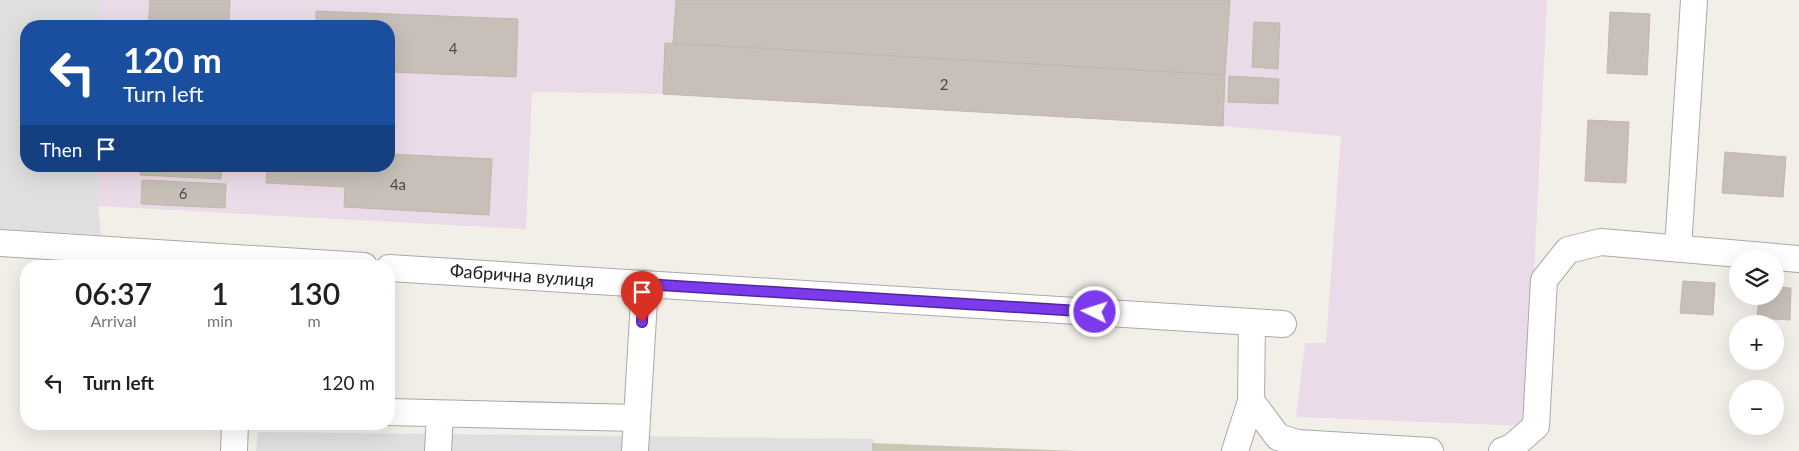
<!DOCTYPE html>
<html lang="en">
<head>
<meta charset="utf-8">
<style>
  body { margin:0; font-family:Lato,sans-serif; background:#f2f2f2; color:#202124; height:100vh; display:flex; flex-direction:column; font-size:19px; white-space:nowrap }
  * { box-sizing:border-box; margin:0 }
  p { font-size:16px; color:#757577 }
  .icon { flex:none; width:28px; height:28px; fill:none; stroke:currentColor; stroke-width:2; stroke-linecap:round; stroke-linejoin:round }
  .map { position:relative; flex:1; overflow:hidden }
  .details { position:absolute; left:20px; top:260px; width:375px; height:170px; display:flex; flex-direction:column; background:#fff; border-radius:20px; box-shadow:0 5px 20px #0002 }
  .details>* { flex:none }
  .banner { position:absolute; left:20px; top:20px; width:375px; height:152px; border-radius:20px; box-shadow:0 5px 20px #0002; background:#1a4fa0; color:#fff; overflow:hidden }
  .buttons { position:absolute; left:1729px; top:250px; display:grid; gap:10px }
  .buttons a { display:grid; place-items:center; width:55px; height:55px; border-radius:50%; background:#fff; box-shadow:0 5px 20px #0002; font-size:25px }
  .pin { position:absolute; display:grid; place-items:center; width:42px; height:42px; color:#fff; margin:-51px -21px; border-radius:50% 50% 50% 0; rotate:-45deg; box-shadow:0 0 5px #0007 }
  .pin .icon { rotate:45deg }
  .me { position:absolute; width:55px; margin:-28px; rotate:274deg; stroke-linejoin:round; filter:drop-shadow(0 0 4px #0008) }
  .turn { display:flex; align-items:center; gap:18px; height:105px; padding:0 20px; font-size:22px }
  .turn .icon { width:65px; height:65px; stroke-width:2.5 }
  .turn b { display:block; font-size:35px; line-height:42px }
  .then { display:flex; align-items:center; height:48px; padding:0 20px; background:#0003; gap:10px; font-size:19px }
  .eta { display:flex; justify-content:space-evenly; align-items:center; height:85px; text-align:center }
  .eta b { font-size:30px; font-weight:600; line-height:35px }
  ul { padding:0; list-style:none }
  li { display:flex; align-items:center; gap:15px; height:75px; padding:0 20px }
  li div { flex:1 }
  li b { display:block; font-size:19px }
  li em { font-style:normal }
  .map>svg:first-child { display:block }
</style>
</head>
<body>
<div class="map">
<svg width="1799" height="451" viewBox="0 0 1799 451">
  <rect width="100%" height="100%" fill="#f2efe9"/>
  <path fill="#e0dfdf" d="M0,0H100V26H26V166H99L98,206L101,235L0,229Z
    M258,432L874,439L873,451H256Z"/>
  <path fill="#ebdbe8" d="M100,0H1547L1527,426L1296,417L1305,343H1326L1341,136L1223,126L663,94L532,92L526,229L98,206L99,166H389V26H100Z"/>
  <path fill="#c7c7b4" d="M872,443L1078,451H872Z"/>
  <path fill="#c7bfb8" stroke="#c4b6ab" d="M150,0H230L229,26H148Z
    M676,0H1230L1225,75L673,43Z
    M316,11L518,19L516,77L389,72V26H316Z
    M1610,12L1650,14L1647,75L1607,73Z
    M1254,22L1280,23L1278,69L1252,67Z
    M665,43L1225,75L1223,126L663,94Z
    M1229,76L1279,79L1278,104L1228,102Z
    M1588,120L1629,122L1626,183L1585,181Z
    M1725,152L1786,157L1783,197L1722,193Z
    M389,154L492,159L489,215L344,207L345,187L266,183L267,166H389Z
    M141,166H222L221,179L140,175Z
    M142,180L226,184L225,208L141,204Z
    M1683,281L1715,283L1713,315L1680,313Z
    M1775,287L1791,288L1790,320L1757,318L1759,296H1775Z"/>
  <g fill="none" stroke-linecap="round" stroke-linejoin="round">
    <defs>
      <path id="minor" d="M0,243L364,266
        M1678,248L1694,0
        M389,268L1283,324
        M1252,322L1251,401L1278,437L1297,443L1430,451
        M389,412L637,418
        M234,451L235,424
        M438,451L440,414
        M635,451L645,284
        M1235,451L1251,401
        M1502,451L1512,447L1536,426L1544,280L1568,250L1601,242L1799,259"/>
    </defs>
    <use href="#minor" stroke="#a9a9a9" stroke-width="28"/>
    <use href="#minor" stroke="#fff" stroke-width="26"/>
  </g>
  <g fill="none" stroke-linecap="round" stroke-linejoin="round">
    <defs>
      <path id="route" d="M642,322L644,284L1095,312"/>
    </defs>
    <use href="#route" stroke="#51269a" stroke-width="12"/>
    <use href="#route" stroke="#7c3aed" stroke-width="9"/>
  </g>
  <g text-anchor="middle" stroke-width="5" stroke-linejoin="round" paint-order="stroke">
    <g font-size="15" fill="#4b4948">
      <text x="453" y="54">4</text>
      <text x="944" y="90">2</text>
      <text x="398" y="190">4а</text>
      <text x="183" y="199">6</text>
    </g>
    <g font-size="18" fill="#222" stroke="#fff">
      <text transform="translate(522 276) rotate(4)" y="6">Фабрична вулиця</text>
    </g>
  </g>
</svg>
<div class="buttons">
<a><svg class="icon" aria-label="layers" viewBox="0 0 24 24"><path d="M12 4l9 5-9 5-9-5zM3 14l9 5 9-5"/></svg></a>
<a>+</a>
<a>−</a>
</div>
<div class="pin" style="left:642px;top:322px;background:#d93025"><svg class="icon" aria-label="arrive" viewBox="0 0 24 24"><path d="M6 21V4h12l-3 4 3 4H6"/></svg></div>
<svg class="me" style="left:1095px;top:312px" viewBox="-20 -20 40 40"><circle r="17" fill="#7c3aed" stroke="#fff" stroke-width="3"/><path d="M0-11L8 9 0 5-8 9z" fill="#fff"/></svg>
<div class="banner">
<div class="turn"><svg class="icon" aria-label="left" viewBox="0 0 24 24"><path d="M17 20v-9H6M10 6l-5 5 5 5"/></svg><div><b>120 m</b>Turn left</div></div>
<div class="then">Then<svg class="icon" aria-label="arrive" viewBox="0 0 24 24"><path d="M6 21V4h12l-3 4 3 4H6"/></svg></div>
</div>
<section class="details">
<div class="eta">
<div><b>06:37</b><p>Arrival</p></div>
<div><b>1</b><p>min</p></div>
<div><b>130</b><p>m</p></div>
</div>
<ul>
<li><svg class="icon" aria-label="left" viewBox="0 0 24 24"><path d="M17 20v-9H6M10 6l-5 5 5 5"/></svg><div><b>Turn left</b></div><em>120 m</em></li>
</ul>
</section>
</div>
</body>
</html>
